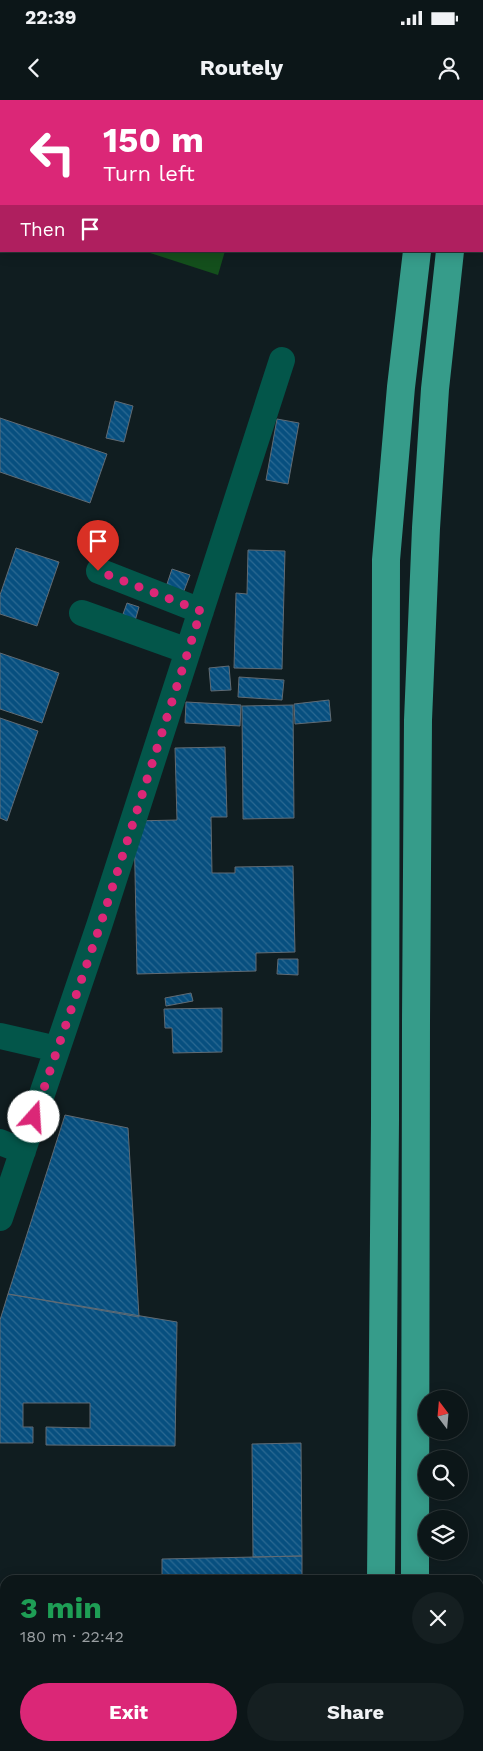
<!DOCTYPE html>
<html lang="en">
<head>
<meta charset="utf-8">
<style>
  body { margin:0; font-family:"Work Sans",sans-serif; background:#151f21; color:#f1f3f6; height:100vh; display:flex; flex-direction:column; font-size:19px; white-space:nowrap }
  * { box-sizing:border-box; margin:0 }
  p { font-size:16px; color:#9a9fa2 }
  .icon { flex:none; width:28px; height:28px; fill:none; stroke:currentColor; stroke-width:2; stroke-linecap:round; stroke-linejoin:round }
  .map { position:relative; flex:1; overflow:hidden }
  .side { position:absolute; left:0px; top:1475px; width:484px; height:176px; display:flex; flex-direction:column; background:#0c1618; border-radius:15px 15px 0 0; box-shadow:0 2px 12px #0003,0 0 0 1px #2c3537 }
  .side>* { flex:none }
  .top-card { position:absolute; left:0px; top:0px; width:484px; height:152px; box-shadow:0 2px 12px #0003,0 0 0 1px #2c3537; background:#db2777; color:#fff; overflow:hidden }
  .needle { width:32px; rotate:344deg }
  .controls { position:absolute; left:418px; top:1290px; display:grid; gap:10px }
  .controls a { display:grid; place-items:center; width:50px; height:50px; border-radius:50%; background:#0c1618; box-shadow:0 2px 12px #0003,0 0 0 1px #2c3537; font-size:25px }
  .pin { position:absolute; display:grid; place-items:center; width:42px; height:42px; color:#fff; margin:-51px -21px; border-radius:50% 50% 50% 0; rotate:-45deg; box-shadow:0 0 5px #0007 }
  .pin .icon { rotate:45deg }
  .me { position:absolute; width:55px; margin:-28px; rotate:19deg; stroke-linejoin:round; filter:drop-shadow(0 0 4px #0008) }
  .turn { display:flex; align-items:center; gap:18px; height:105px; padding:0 20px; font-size:22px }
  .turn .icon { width:65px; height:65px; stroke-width:2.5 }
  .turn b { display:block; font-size:35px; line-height:42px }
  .then { display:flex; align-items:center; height:48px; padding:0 20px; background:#0003; gap:10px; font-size:19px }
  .round { display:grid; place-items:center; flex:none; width:52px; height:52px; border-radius:26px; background:#151f21 }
  .summary { display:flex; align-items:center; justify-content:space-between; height:85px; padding:0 20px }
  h1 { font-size:30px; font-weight:700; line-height:38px; color:#1e9e55 }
  .action { display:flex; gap:10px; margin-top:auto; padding:10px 20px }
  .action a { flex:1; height:58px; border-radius:30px; background:#db2777; color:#fff; font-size:20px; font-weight:700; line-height:58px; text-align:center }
  .action a+a { background:#151f21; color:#f1f3f6 }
  .status { display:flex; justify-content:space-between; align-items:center; height:35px; padding:0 25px; background:#0c1618; direction:ltr }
  .status svg { height:14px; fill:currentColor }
  header { display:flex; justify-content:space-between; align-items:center; height:65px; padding:0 20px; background:#0c1618; font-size:22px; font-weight:700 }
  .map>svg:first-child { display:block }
</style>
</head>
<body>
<div class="status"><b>22:39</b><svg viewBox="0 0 49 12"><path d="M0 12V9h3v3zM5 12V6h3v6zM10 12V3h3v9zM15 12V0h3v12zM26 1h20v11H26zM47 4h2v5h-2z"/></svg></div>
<header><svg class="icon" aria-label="back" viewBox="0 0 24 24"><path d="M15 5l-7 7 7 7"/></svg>Routely<svg class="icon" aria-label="person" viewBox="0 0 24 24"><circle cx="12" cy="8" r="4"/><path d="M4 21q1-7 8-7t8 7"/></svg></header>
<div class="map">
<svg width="483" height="1651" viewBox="0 0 483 1651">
  <defs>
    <pattern id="building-back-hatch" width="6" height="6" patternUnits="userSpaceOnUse" patternTransform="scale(1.25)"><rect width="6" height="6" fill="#074f7f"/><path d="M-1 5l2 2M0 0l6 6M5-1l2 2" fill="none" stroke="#2b6992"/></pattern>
  </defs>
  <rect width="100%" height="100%" fill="#101d20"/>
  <path fill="#144f1c" d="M145,0H274L273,1H145Z
    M144,151H225L218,175Z"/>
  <path fill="url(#building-back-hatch)" stroke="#606b74" d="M0,0H29L1,1L0,55Z
    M115,301L133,306L124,342L106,338Z
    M0,318L107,354L90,403L0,372Z
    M277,319L299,323L288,384L266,380Z
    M16,448L59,462L37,526L0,514V495Z
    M248,450L285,451L282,569L234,568L236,493L247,494Z
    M172,469L190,475L182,496L165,490Z
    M127,503L139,507L135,521L122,517Z
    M0,553L59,573L42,623L0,609Z
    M229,566L231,590L211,591L209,568Z
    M239,577L284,580L282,600L238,597Z
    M329,600L331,621L295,624L294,604Z
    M186,602L241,605L240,626L185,623Z
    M293,605L294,718L243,719L242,606Z
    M0,618L38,631L7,721L0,718Z
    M225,647L227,717H211L212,773H235V767L293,766L295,852L256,853V871L137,874L134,721L177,720L175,648Z
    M278,859H298V875L277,874Z
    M191,893L193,901L166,906L165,898Z
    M222,908V952L173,953L172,928H165L164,909Z
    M65,1015L128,1028L139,1217L8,1194Z
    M8,1194L177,1222L175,1346L46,1345V1327L90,1328V1303H23V1327H33V1343H0V1220Z
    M301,1343L302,1456L253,1457L252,1344Z
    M302,1456V1480H162V1459Z
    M192,1646H222L223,1651H192Z
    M291,1646H308L309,1650L292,1651Z"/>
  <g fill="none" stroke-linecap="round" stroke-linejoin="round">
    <path stroke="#03564a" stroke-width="26" d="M99,471L201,511
      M82,513L188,551
      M0,936L57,949
      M0,1042L23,1051
      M0,1118L99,826L282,260"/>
    <path stroke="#369c8a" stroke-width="28" d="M440,1V0
      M471,1V0
      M381,1480L385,1021L386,460L401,287L417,151
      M415,1480L416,922L418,620L426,428L435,289L450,151
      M379,1651V1646
      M415,1651V1646"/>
  </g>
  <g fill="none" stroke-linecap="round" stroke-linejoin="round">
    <path stroke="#db2777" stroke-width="9" stroke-dasharray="0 16.2" d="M34,1017L100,826L201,511L98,471"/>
  </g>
</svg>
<div class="controls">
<a><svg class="needle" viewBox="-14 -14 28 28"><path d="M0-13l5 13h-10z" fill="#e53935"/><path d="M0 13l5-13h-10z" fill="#9a9fa2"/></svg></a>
<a><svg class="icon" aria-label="search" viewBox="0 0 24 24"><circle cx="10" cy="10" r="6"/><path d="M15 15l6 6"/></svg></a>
<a><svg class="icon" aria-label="layers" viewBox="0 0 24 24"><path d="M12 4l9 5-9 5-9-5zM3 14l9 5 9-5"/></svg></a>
</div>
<div class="pin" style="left:98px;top:471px;background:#d93025"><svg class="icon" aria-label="arrive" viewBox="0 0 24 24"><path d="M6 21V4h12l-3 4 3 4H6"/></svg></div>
<svg class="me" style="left:34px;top:1017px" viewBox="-20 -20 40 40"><circle r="19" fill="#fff"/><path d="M0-13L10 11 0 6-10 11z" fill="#db2777"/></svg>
<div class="top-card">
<div class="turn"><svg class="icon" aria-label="left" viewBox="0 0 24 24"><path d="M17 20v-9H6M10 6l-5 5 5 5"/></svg><div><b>150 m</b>Turn left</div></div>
<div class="then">Then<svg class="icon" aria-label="arrive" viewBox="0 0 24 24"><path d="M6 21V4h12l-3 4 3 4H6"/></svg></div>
</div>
<section class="side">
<div class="summary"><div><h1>3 min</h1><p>180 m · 22:42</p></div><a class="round"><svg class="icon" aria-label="close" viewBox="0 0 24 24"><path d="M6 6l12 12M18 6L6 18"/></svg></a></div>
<div class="action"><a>Exit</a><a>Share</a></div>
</section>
</div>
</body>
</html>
